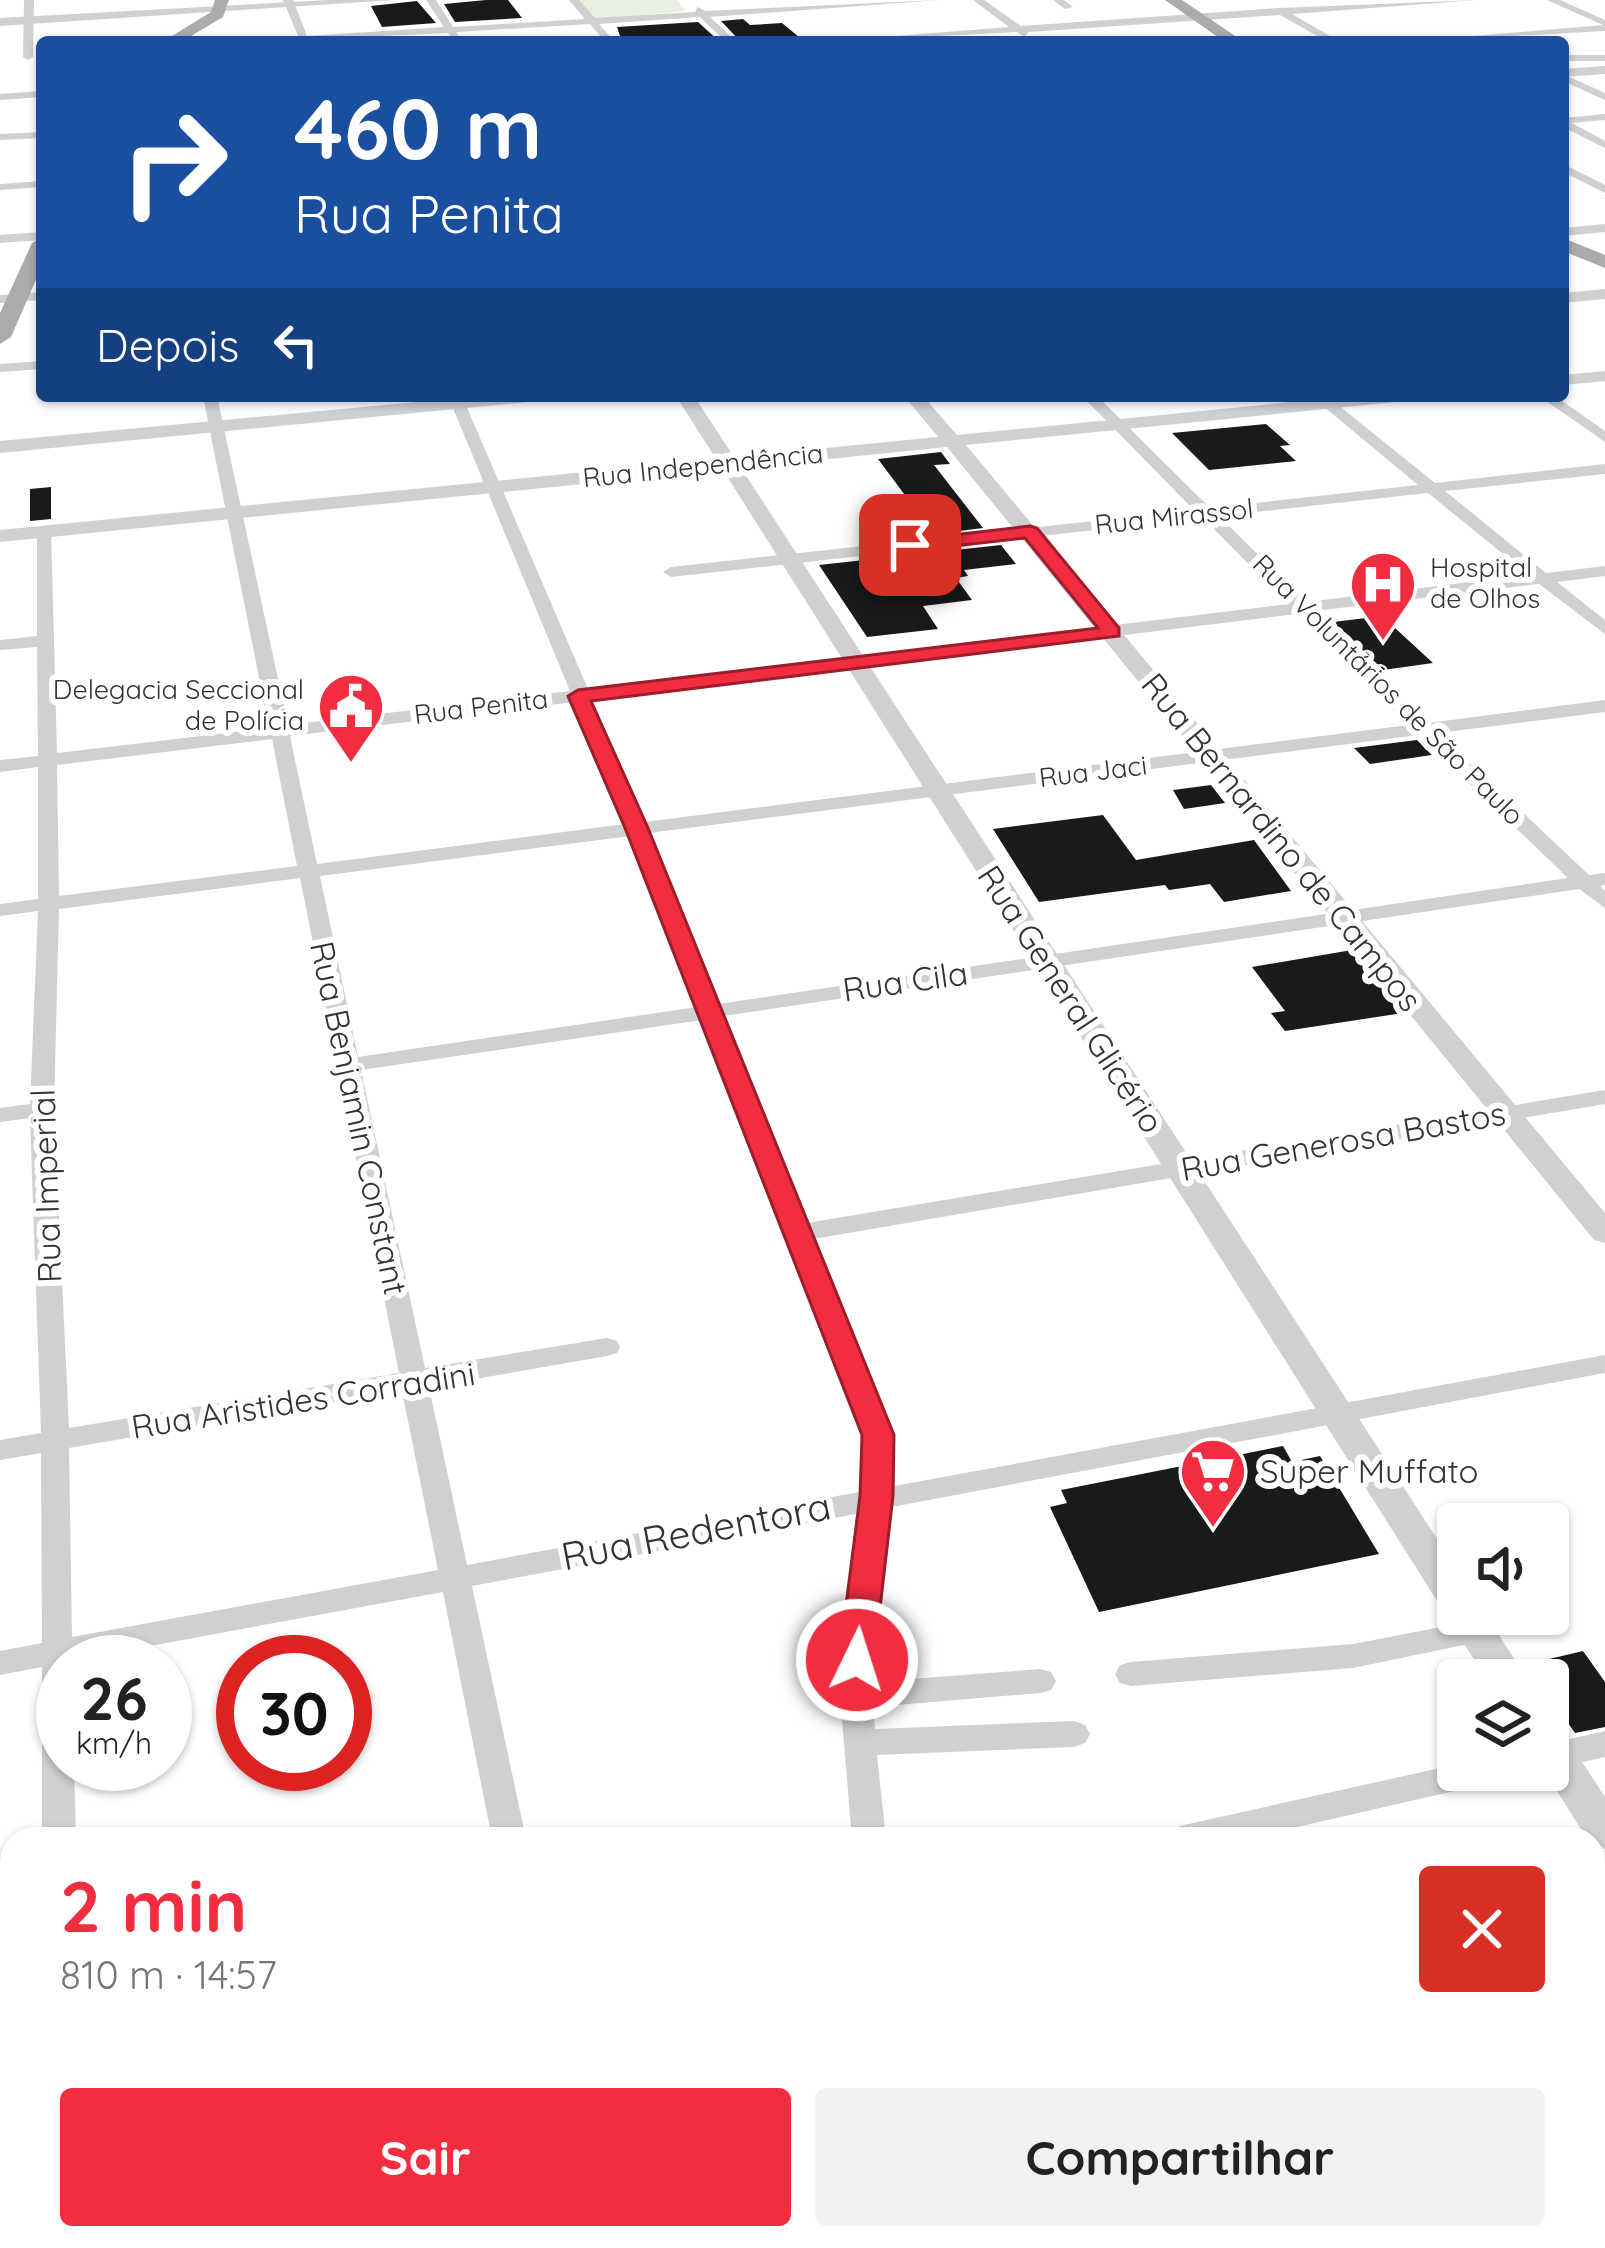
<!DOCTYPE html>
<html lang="pt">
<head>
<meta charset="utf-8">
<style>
  body { margin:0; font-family:Quicksand,sans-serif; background:#f2f2f2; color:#222; height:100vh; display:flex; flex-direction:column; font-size:45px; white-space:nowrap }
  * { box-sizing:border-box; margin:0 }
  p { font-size:39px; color:#767676 }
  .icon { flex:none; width:66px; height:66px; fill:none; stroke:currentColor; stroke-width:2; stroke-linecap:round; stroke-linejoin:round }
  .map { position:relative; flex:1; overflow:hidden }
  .panel { position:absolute; left:0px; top:1827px; width:1605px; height:423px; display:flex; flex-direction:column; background:#fff; border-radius:36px 36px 0 0; box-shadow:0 3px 9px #0004 }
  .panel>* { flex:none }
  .top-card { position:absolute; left:36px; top:36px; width:1533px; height:366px; border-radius:12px; box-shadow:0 3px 9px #0004; background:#1a4fa0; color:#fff; overflow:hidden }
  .tools { position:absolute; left:1437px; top:1503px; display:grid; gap:24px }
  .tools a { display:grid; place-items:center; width:132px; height:132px; border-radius:12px; background:#fff; box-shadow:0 3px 9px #0004; font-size:60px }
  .speed { position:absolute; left:36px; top:1635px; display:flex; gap:24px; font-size:60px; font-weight:700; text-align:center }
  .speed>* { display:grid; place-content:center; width:156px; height:156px; border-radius:50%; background:#fff; box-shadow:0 3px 9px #0004; line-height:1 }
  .speed small { font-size:30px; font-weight:400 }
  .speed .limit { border:18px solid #d22; background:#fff; color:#111 }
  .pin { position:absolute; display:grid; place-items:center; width:102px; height:102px; color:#fff; margin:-51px; border-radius:24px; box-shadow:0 6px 18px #0006 }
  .me { position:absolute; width:132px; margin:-66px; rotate:4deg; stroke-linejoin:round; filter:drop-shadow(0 0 9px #0008) }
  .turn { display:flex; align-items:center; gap:42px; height:252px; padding:0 60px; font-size:54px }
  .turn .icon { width:156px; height:156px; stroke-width:2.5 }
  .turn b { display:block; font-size:84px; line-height:102px }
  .then { display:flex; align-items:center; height:114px; padding:0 60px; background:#0003; gap:24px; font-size:45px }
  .round { display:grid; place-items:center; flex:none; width:126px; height:126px; border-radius:12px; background:#f2f2f2 }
  .summary { display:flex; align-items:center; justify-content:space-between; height:204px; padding:0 60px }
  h1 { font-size:72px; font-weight:700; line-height:90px; color:#f22d40 }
  .action { display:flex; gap:24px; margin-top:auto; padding:24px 60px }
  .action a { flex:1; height:138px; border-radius:12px; background:#f22d40; color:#fff; font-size:48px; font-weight:700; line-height:138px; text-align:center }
  .action a+a { background:#f2f2f2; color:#222 }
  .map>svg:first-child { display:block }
</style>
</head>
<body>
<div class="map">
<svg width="1605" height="2248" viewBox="0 0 1605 2248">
  <rect width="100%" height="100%" fill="#fff"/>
  <path fill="#e9f0e1" d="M579,0H676L686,11L601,19L593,17Z"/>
  <path fill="#1a1a1a" d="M486,0H508L522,18L455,22L444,4Z
    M417,1L436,23L382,27L371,6Z
    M743,19L750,25L782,23L805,42H741L721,21Z
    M698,22L720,42H622L617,27Z
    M1266,424L1290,445L1280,446L1296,461L1209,470L1172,433Z
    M941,452L950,464L934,465L983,528L934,534L878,459Z
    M51,487V519L30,521V489Z
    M1001,545L1016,564L964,570L968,576L956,578L972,600L923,606L938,629L867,637L819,565Z
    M1382,616L1433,663L1383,670L1333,622Z
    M1417,740L1432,755L1370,764L1354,748Z
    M1211,785L1225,803L1184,809L1173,790Z
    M1103,815L1136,860L1254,840L1291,891L1224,902L1210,884L1169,890L1165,885L1039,902L993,829Z
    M1352,950L1403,1013L1285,1031L1271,1013L1285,1011L1252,967Z
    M1283,1446L1292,1462L1320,1456L1379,1554L1099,1612L1050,1507L1067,1503L1061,1490Z
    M1583,1651L1605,1682V1727L1575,1733L1548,1694V1680H1539L1528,1664Z"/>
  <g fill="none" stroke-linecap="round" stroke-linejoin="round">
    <path fill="#d0d0d0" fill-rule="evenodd" d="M24,0H34L33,57L28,60L23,57Z
      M283,0H293L307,36L444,27L426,0H436L453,27L585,19L569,0H579L595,18L695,12L698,7L705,11L940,0L710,17L737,42H726L700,17L599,24L615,42H605L590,24L457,32L460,42H454L448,33L249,42L298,36Z
      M973,0H984L1021,26L1279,8L1478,0L1292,14L1340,42H1328L1280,15L1028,32L1025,37L1017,32L820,42L1009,27Z
      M1053,0H1064L1073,7L1065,9Z
      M1547,0H1560L1605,20V31L1402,42L1603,25Z
      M1563,55H1605V61H1563Z
      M1563,74L1605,93V100L1563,81Z
      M42,91V97L0,100V94Z
      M1605,114V120L1572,123L1605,141V148L1563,127V118Z
      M42,132V138L0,140V134Z
      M1563,164L1605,185V193L1563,172Z
      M42,181V187L0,190V184Z
      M1605,224V232L1563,236V228Z
      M42,232V240L0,243V235Z
      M42,292V300L0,303V295Z
      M42,361V369L0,372V364Z
      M203,396H217L288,725L570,691L448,396H462L588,689L1288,604L1203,518L671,577L663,572L671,567L1194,510L1082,396H1097L1210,508L1418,485L1311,396H1327L1435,483L1605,464V474L1445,491L1546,573L1605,566V576L1557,582L1605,620V634L1539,584L1315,611L1428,723L1605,700V712L1438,733L1589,875L1605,873V885L1600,886L1605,891V908L1579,889L723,1016L807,1223L1605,1090V1104L813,1239L892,1435L889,1487L1605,1355V1373L886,1508L872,1627V1682L1040,1669L1051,1672L1056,1681L1051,1690L1040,1693L873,1707L875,1729L1074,1721L1085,1725L1090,1734L1085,1743L1074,1747L877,1755L886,1839H852L840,1696L841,1654L856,1514L472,1586L526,1839H492L443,1592L63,1662V1764H74L76,1839H42V1667L0,1675V1651L42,1643L41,1453L0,1460V1440L41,1433L30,1118L0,1122V1108L30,1104L38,911L0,916V904L38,899V767L0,772V760L38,756L37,647L0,650V640L37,636V532L51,529L57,753L269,728ZM1428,493L1529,575L1306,602L1219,516ZM1297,614L1409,725L644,822L592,700ZM575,702L625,824L317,864L290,736ZM1419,735L1568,878L718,1004L649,833ZM272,739L297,866L59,896L57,765ZM630,836L697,1007L358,1057L320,876ZM300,878L399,1373L69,1428L54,1109L59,909ZM702,1020L864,1435L859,1492L467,1565L429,1387L607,1356L617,1353L620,1347L617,1341L607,1338L425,1368L361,1070ZM402,1391L438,1570L72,1637L69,1448Z
      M1539,396H1555L1605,431V442Z
      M1477,1620L1488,1624L1492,1632L1488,1640L1353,1668L1131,1686L1120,1683L1115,1674L1120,1665L1131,1662L1353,1644Z
      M1605,1731V1757L1548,1770V1744Z
      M1458,1764V1770H1505L1501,1779L1489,1783L1245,1839H1167L1172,1829L1184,1825Z
      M12,2229V2238H101L97,2248H0V2234Z
      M573,2238H611L613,2248H575Z
      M895,2238H933L934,2248H896Z"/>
    <path fill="#d0d0d0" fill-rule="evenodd" d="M328,0H394L0,26V18Z
      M1605,66V74L1563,77V69Z
      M1605,289V299L1563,303V293Z
      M1605,371V381L1563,385V375Z
      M481,396H547L538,401L0,453V441Z
      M676,396H694L734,457L938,437L904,396H923L957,435L1352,396H1415L1406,401L966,445L1605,1213V1243L1594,1240L947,447L741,468L1458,1571V1614H1485L1528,1680H1487L723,470L0,542V530L716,459Z
      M1548,1726L1562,1731L1605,1797V1849L1587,1839L1544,1770H1548Z"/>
    <path fill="#ababab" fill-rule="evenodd" d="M215,0H229L223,17L181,42H162L211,12Z
      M1165,0H1182L1244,42H1225Z
      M42,237V266L11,337L0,344V313L32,243Z
      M1563,238L1605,255V268L1563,251Z"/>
  </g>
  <path fill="#f22d40" stroke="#9d1d2a" stroke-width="3" d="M1030,526L1037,528L1119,628V636L591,701L648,828L894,1435L893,1496L874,1660L869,1670L857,1674L844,1670L839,1660L860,1496L862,1435L625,828L568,696L578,690L1098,628L1025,538L910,551L900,545L910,540Z"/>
  <defs>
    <symbol id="hospital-pin" viewBox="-11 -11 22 30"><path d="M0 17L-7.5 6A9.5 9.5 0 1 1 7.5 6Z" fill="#f22d40" stroke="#fff"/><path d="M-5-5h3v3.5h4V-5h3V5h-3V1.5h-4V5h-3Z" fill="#fff"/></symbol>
    <symbol id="civic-pin" viewBox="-11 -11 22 30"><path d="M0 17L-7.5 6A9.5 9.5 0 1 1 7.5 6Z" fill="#f22d40" stroke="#fff"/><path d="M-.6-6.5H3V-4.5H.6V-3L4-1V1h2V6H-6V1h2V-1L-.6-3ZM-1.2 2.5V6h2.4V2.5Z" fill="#fff"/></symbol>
    <symbol id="supermarket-pin" viewBox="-11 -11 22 30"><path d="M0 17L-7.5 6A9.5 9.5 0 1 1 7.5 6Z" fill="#f22d40" stroke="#fff"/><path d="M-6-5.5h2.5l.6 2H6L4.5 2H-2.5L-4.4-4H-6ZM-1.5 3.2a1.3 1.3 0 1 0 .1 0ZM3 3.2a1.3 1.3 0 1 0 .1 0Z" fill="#fff"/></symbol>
  </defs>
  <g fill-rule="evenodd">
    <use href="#hospital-pin" x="1345" y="546" width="76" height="104"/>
    <use href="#civic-pin" x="313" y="668" width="76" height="104"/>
    <use href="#supermarket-pin" x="1175" y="1433" width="76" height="104"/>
  </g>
  <g text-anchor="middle" stroke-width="12" stroke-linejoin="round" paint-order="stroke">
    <g font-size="27" fill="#333" stroke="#fff">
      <text transform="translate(703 466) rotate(-6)" y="9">Rua Independência</text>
      <text transform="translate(1174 517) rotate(-6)" y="9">Rua Mirassol</text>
      <text transform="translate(1388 690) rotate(45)" y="9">Rua Voluntários de São Paulo</text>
      <text transform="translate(481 707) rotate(-7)" y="9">Rua Penita</text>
      <text transform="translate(1093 772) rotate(-7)" y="9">Rua Jaci</text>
    </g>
    <g font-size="27" fill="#333" stroke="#fff" text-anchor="start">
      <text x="1430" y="577">Hospital<tspan x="1430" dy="31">de Olhos</tspan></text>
      <text x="304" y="699" text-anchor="end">Delegacia Seccional<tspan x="304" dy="31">de Polícia</tspan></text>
    </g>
    <g font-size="33" fill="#333" stroke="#fff">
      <text transform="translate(1282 842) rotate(51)" y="12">Rua Bernardino de Campos</text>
      <text transform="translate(905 981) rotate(-8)" y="12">Rua Cila</text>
      <text transform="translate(1071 999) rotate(57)" y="12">Rua General Glicério</text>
      <text transform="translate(359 1118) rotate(78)" y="12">Rua Benjamin Constant</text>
      <text transform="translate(1343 1141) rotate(-10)" y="12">Rua Generosa Bastos</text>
      <text transform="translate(46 1186) rotate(-92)" y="12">Rua Imperial</text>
      <text transform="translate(303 1400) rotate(-9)" y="12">Rua Aristides Corradini</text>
    </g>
    <g font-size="33" fill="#333" stroke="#fff" text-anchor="start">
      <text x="1260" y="1483">Super Muffato</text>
    </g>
    <g font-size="39" fill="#333" stroke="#fff">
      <text transform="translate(696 1531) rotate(-11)" y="14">Rua Redentora</text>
    </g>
  </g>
</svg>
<div class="tools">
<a><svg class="icon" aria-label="sound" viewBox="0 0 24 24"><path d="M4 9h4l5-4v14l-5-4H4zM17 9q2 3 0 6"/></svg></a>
<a><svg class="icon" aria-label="layers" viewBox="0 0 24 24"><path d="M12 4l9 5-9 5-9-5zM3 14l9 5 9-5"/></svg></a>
</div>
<div class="speed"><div>26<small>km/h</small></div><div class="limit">30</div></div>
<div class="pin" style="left:910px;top:545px;background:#d93025"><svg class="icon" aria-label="arrive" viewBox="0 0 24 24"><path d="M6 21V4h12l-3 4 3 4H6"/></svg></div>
<svg class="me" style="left:857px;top:1660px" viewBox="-20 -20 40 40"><circle r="17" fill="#f22d40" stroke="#fff" stroke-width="3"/><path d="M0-11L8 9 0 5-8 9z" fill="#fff"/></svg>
<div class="top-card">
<div class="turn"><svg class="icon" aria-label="right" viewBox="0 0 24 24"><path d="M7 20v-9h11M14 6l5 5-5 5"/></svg><div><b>460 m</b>Rua Penita</div></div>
<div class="then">Depois<svg class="icon" aria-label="left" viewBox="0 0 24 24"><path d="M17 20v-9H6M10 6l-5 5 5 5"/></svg></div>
</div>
<section class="panel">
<div class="summary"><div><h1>2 min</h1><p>810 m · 14:57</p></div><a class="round" style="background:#d93025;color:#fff"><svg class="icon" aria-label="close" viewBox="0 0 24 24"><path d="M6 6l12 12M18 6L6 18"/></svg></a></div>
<div class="action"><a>Sair</a><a>Compartilhar</a></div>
</section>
</div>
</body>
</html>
